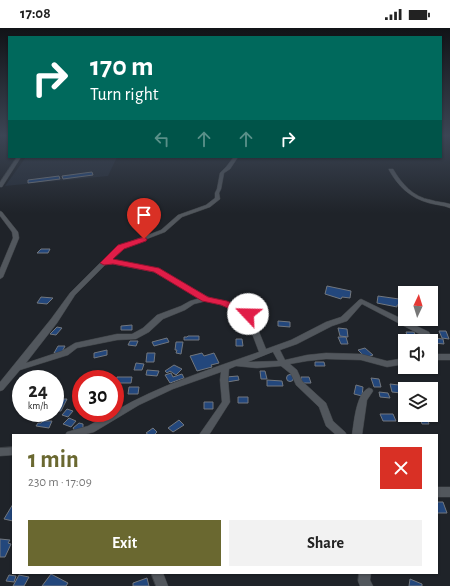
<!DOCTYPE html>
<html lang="en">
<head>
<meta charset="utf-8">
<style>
  body { margin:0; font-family:"Alegreya Sans",sans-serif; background:#f2f2f2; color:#222; height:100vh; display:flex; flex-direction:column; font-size:15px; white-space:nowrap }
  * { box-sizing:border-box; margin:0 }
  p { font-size:13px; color:#767676 }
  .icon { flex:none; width:22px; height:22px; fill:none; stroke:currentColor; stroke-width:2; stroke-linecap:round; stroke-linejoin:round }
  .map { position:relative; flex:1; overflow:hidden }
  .panel { position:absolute; left:12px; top:406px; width:426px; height:140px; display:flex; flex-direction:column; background:#fff; border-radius:0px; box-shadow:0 1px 3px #0004 }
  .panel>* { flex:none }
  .guide { position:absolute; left:8px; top:8px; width:434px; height:122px; border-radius:0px; box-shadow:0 1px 3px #0004; background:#00695c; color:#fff; overflow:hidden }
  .needle { width:26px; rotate:4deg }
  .buttons { position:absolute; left:398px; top:258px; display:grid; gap:8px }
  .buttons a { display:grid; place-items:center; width:40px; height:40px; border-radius:0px; background:#fff; box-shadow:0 1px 3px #0004; font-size:20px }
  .speed { position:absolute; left:12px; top:342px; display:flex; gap:8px; font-size:20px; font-weight:700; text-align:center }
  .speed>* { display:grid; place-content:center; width:52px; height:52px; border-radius:50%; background:#fff; box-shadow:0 1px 3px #0004; line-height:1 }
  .speed small { font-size:10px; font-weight:400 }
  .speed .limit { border:6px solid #d22; background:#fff; color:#111 }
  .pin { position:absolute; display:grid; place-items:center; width:34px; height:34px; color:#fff; margin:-41px -17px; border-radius:50% 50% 50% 0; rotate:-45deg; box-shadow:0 0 4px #0007 }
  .pin .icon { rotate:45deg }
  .me { position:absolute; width:44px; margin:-22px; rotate:294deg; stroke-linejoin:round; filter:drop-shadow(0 0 3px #0008) }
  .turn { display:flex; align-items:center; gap:14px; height:84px; padding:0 16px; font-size:18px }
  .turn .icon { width:52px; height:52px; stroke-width:2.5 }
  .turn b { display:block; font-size:28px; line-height:34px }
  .lanes { display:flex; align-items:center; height:38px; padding:0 16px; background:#0003; justify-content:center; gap:20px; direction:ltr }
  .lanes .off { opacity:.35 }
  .round { display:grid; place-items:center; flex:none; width:42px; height:42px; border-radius:0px; background:#f2f2f2 }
  .overview { display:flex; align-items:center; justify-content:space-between; height:68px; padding:0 16px }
  h1 { font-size:24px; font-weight:700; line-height:30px; color:#6a6830 }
  .cta { display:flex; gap:8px; margin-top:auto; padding:8px 16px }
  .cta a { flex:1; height:46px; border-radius:0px; background:#6a6830; color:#fff; font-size:16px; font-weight:700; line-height:46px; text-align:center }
  .cta a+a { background:#f2f2f2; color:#222 }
  .status { display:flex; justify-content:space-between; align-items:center; height:28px; padding:0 20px; background:#fff; direction:ltr }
  .status svg { height:11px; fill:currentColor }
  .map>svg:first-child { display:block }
</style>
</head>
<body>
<div class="status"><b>17:08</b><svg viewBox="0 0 49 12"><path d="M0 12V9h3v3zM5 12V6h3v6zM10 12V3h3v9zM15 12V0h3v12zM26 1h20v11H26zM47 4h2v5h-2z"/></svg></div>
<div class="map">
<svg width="450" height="558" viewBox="0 0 450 558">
  <rect width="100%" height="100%" fill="#1f2329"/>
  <path fill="#262d38" d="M26,129H117L108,148L5,158Z"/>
  <path fill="#23477c" stroke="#72777e" d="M92,144L93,147L63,151L62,148Z
    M59,148L60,151L28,155V152Z
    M41,221H50L48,225H37Z
    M327,258L351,263L350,270L342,269L341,271L325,266Z
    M378,268L399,271V277H397V279L377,275Z
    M41,269L53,270L47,276L37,275Z
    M278,293L290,294V299L278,298Z
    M132,297V302H121V298Z
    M57,299L62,300L56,307L50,306Z
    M338,300L347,301L348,309L340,308Z
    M439,303H446L449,311L442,310Z
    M406,304H414L417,312H409Z
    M188,308H199V312H184V309H187Z
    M338,309H346L348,316H341Z
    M167,310L169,314L154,318L152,314Z
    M433,310L443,311L444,316L434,315Z
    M236,311H242L243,318H236Z
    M130,313H138L136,318L128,317Z
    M176,314H183L181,326L176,325L177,322H175Z
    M58,318H65L61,326L54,325Z
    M365,320L373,327L366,330L358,322Z
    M107,322V327L94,330V325Z
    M147,325H155L154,334H146Z
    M202,325L204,328L214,325L219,335L211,337L212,339L197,343L190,328Z
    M315,334H324L325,338H315Z
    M136,335L144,336L142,342H134Z
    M174,337L182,341L176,347L170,343L167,345L165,343Z
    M147,342L159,343L157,348L146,347Z
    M260,343H265L267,351H261Z
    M33,345L47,346L44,351H30Z
    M171,345L173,349L182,346L184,350L170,355L165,347Z
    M286.5 350a3.5 3.5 0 1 1 7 0a3.5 3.5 0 1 1-7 0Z
    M238,348L239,352L227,354L226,349Z
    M117,349H132L131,355H116Z
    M301,349H309L311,355H302Z
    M371,350L379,351L381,359H374Z
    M267,352L282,353L283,358H267Z
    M390,356L399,357L401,365L392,364Z
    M356,357L363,359L362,368L354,366Z
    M129,359H139L138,366H128Z
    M379,364L388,365L390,370L380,369Z
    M238,369H248V375H238Z
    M60,371H67L61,383H55Z
    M204,374H213V381H204Z
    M67,381L73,383L68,389L62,387Z
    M380,386H393L396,393H383Z
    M419,388H426L429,396H422Z
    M69,390L76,393L71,399L63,396Z
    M179,392L184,397L173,404L168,400Z
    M43,393H52L49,400L36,398L38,395H41Z
    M79,395L83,396V400L75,403L73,400Z
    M153,400L157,404L154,407H149L146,405Z
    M437,474H443L447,485H437Z
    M13,476V493L4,491Z
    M0,511L10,512L8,515L11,516L5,529H0Z
    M51,546L68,555L66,558H42Z
    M9,547L16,548L14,554L6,553Z
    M19,547L29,549L24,558H13Z
    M147,550L149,558H133V555Z
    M410,551L422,556V558H409Z"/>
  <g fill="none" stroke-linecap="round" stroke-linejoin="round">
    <defs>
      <path id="minor" d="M6,107H9V108H7Z
        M17,129H21L2,159H0V154Z
        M234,129H238L230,141L224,145L221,161L219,165L220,171L210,179L182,189L165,204L123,220L109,233L113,232L158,241L208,269L225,274L251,284L266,321L291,312L326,294L341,289L359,272L361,271L429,304L430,306L429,308H423L362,276L347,293L332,298L297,316L280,322L285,332L307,327L326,325L361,326L387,333L405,330V336L387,339L361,332L326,331L307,333L290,336L297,342L302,353L326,375L333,393L345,404L347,407H336L326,398L319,379L296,357L291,346L281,338L257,340L236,338L229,341L228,352L230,374L209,407H199L222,374L220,352L221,344L173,361L139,377L94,404L83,407H65L67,404L88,398L111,385H115V383C160,357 210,341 259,324L245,287L221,277L206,273L194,276L185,282L163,291L149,304L136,311L117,312L77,320L68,327L20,342L3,362L0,363V354L51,291L70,265L108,227L119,218L161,202L178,187L206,177L215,170V165L217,161L220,145L226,139ZM113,236L154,244L200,270L190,273L181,278L157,287L143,300L132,306H117L75,315L62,323L26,335L57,295L75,267L105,237ZM273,324L278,333L248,334Z
        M389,141H393C402,156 413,169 431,172C437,174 443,174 450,176V180C443,177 436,177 429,175C410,170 398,158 389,142Z
        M0,183L2,184L18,204L19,210L3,249L0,251V241L13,210L12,204L0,188Z
        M431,326H450V332H431Z
        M369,360L372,361L373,363L367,372L362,407H352C354,395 356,364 369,360Z
        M13,419V427L0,428V420Z
        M437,459H450V469H437Z
        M151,545H163L168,558H156Z
        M359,545H371L370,552L373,558H360L358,553Z"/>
    </defs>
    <use href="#minor" stroke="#3d4145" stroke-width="1"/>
    <use href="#minor" fill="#52575d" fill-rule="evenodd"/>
  </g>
  <linearGradient id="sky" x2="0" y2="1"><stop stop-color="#111317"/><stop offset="0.58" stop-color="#3c4554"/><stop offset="1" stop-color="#3c4554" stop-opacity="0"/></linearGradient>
  <rect width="450" height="185" fill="url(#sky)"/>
  <path fill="#e11d48" stroke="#92132f" d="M144,209L147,211L146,213L124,221L113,231L159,240L208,269L227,273L252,284L253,286L252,288H245L221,277L202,273L154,244L113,236L104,237L100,235L118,217Z"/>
</svg>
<div class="buttons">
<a><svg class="needle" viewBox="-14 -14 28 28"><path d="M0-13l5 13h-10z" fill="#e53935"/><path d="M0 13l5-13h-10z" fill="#767676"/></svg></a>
<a><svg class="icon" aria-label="sound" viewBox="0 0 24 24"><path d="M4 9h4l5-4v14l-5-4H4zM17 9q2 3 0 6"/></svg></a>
<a><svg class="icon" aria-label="layers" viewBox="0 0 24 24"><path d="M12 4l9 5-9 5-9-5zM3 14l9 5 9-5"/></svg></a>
</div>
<div class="speed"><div>24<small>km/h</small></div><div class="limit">30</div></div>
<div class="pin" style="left:144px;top:211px;background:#d93025"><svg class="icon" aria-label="arrive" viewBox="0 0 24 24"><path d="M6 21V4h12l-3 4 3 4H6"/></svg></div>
<svg class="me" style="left:248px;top:286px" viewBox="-20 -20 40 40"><circle r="19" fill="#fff"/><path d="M0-13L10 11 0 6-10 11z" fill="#e11d48"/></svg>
<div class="guide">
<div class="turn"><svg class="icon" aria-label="right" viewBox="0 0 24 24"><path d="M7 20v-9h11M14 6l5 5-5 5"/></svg><div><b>170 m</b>Turn right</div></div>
<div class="lanes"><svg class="icon off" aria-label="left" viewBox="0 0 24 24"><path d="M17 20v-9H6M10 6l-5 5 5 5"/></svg><svg class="icon off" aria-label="ahead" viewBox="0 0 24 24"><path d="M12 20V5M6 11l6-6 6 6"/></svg><svg class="icon off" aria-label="ahead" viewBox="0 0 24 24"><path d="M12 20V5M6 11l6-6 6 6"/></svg><svg class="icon" aria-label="right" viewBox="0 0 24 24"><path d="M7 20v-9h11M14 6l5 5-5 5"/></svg></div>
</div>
<section class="panel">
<div class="overview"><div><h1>1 min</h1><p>230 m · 17:09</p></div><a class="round" style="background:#d93025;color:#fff"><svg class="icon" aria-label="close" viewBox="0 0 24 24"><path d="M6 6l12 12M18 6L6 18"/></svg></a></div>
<div class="cta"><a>Exit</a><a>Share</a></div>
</section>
</div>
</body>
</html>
